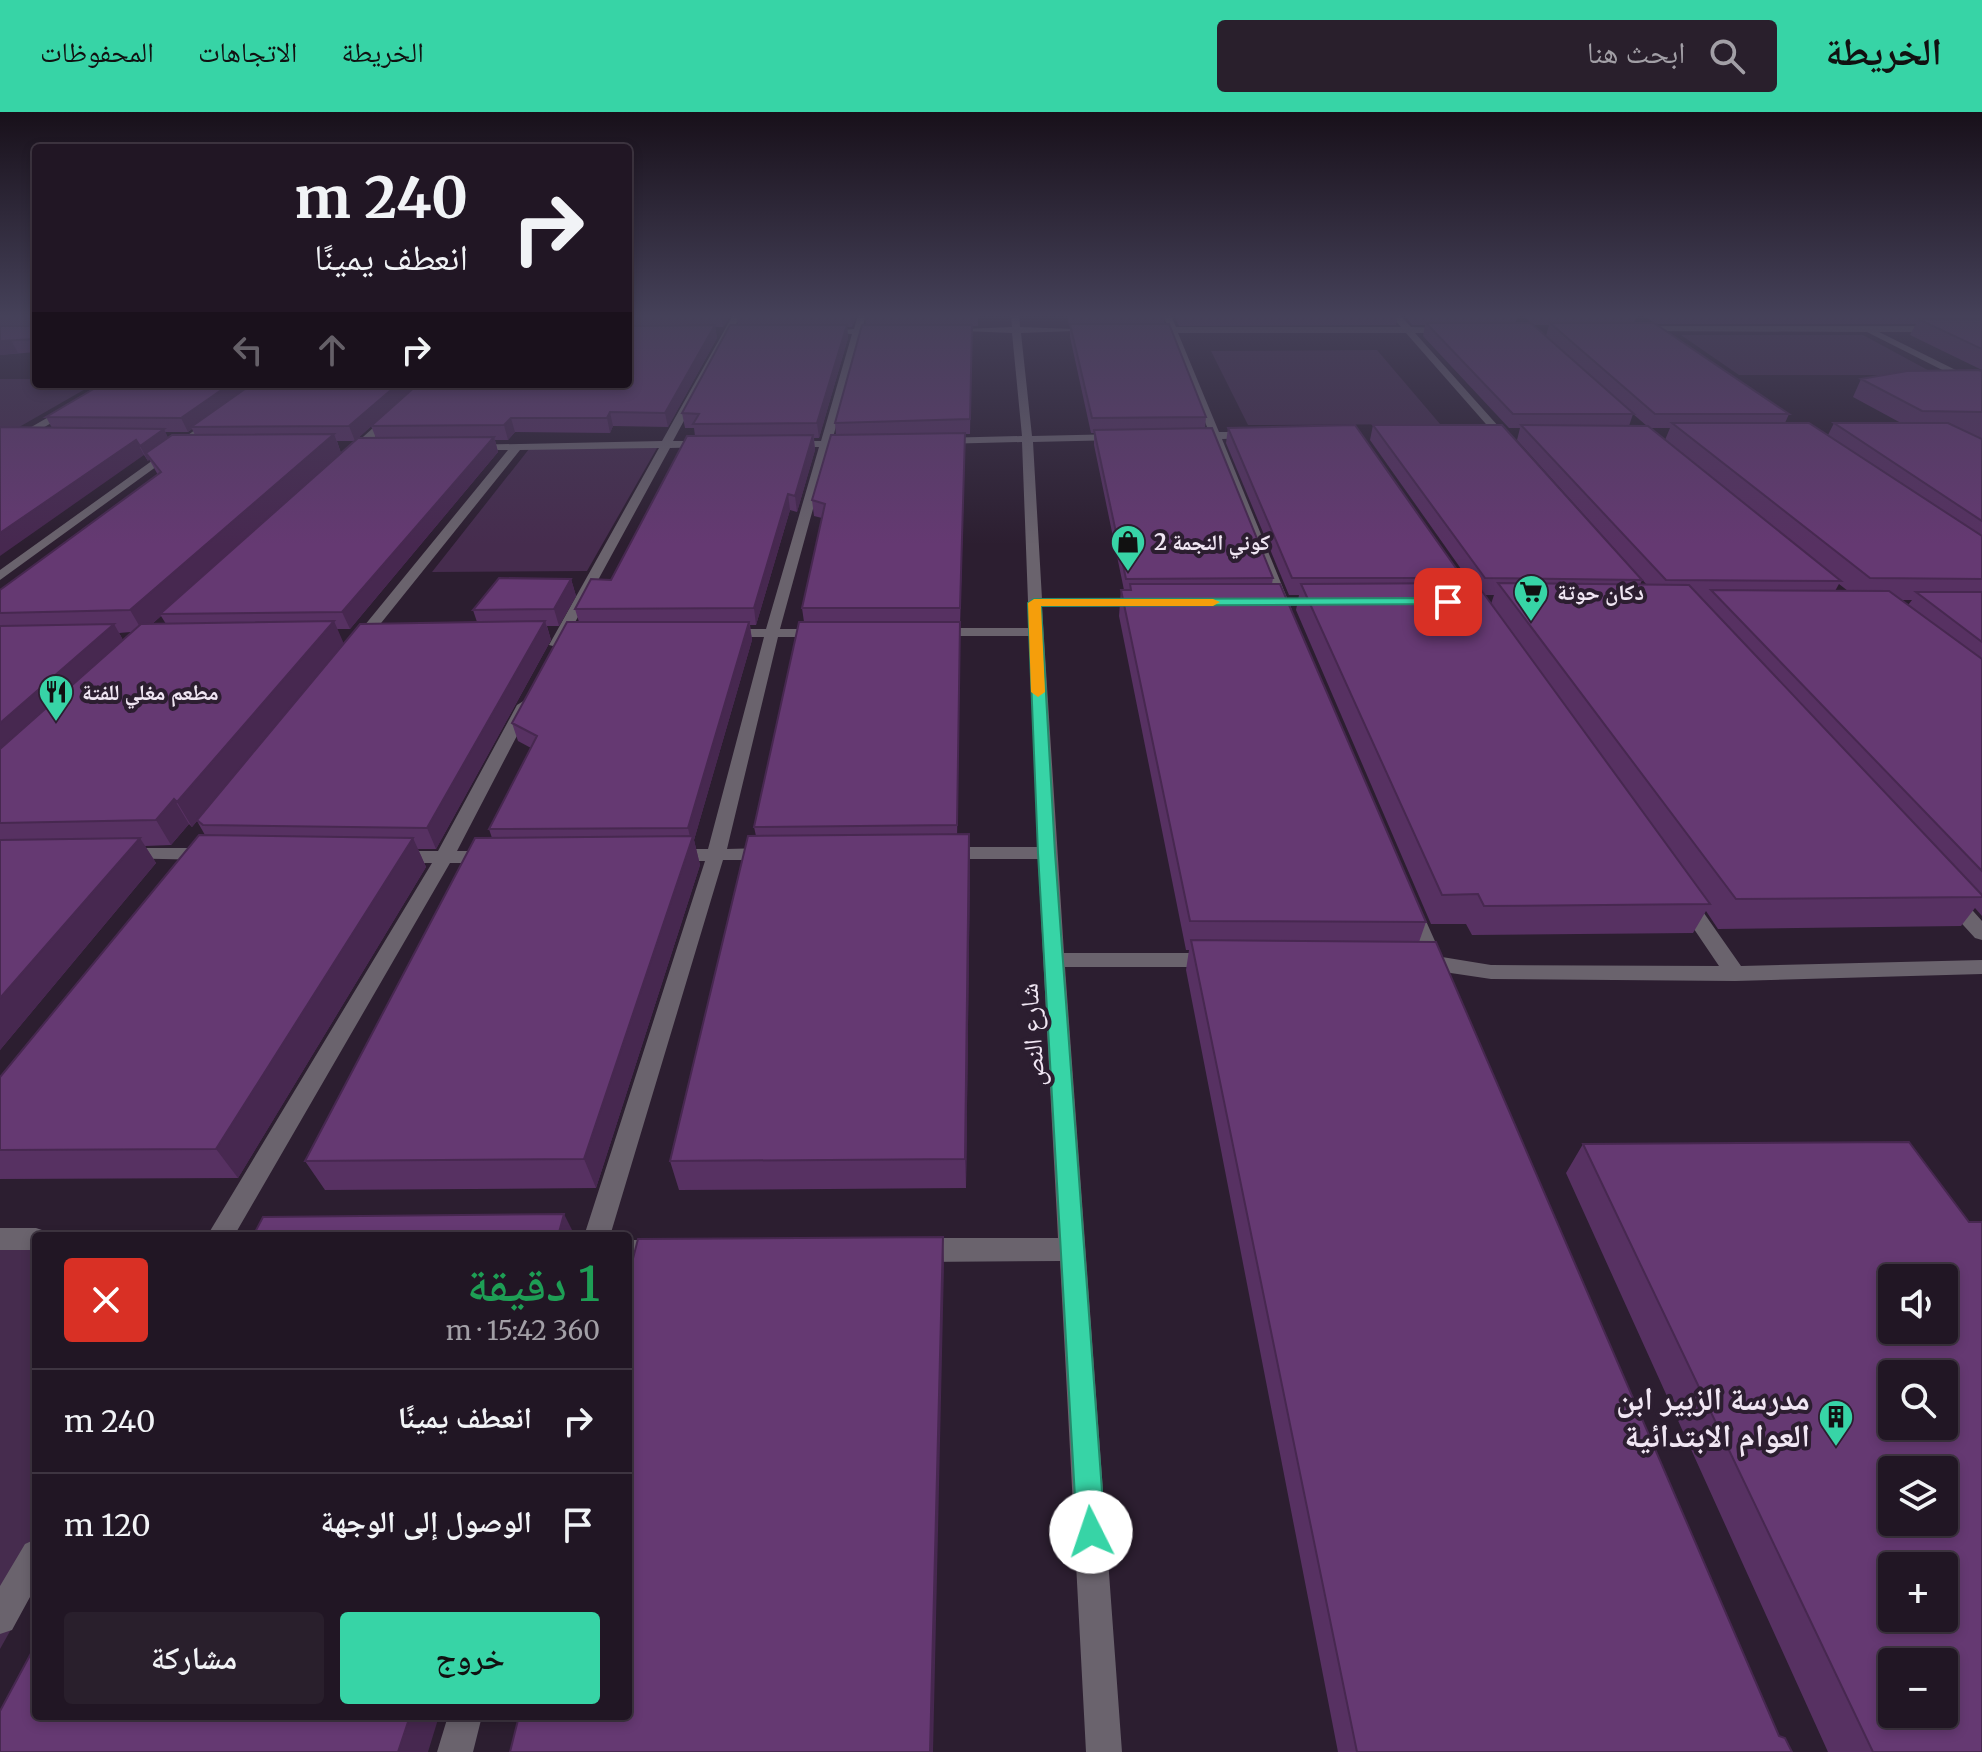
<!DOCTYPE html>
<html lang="ar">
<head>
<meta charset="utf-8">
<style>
  body { margin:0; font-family:Merriweather,"Noto Naskh Arabic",serif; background:#291f2c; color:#f1f3f6; direction:rtl; height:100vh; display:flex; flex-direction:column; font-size:30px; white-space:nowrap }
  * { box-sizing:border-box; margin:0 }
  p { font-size:26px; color:#a29fa6 }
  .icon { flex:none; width:44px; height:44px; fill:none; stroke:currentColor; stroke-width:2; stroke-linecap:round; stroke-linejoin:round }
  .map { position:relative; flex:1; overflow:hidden; direction:ltr }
  .side { position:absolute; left:32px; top:1120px; width:600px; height:488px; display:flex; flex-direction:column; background:#211624; border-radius:8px; box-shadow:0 4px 12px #0003,0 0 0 2px #3e3541; direction:rtl }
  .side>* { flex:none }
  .top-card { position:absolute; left:32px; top:32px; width:600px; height:244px; border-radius:8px; box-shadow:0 4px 12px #0003,0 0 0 2px #3e3541; direction:rtl; background:#211624; color:#f1f3f6; overflow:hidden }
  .fabs { position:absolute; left:1878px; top:1152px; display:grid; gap:16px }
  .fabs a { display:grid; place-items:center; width:80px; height:80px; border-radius:8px; background:#211624; box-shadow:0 4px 12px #0003,0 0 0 2px #3e3541; font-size:40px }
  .pin { position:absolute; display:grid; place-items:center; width:68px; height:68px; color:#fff; margin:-34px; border-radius:16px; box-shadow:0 4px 12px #0006 }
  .me { position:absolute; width:88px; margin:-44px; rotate:356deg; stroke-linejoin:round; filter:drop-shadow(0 0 6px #0008) }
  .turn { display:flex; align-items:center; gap:28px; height:168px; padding:0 32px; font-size:36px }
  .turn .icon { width:104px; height:104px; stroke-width:2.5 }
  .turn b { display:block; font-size:56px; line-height:68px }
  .lanes { display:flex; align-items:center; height:76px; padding:0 32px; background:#0003; justify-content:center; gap:40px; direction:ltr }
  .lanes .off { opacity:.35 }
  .round { display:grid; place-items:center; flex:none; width:84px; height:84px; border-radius:8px; background:#291f2c }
  .summary { display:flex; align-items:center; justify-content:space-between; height:136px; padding:0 32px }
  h1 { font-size:48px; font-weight:600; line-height:60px; color:#1e9e55 }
  .button { display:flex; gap:16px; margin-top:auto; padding:16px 32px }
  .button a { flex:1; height:92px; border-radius:8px; background:#37d4a6; color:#111; font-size:32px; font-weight:600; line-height:92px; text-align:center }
  .button a+a { background:#291f2c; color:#f1f3f6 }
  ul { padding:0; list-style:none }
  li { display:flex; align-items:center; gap:24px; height:104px; padding:0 32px; border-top:2px solid #3e3541 }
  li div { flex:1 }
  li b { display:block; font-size:30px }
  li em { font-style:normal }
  header { display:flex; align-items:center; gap:48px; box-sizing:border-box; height:112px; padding:0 40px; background:#37d4a6; color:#111 }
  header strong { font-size:38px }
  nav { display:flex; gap:44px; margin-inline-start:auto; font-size:28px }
  .search { width:560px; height:72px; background:#291f2c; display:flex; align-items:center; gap:20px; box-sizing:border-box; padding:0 28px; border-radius:8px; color:#a29fa6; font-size:30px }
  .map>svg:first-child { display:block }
</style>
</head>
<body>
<header>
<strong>الخريطة</strong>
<div class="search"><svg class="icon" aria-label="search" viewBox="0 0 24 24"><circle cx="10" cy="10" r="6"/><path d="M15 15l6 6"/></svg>ابحث هنا</div>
<nav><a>الخريطة</a><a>الاتجاهات</a><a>المحفوظات</a></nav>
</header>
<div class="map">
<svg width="1982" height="1640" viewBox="0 0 1982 1640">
  <rect width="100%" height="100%" fill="#2c1e30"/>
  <path fill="#462c4e" d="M1681,223H1863L1937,263H1739Z
    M1377,238L1440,312L1248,313L1211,239Z
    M0,267H36V272H94L14,318H0Z
    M657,336L587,459L432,460L529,337Z
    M0,1133H36V1473L0,1537Z"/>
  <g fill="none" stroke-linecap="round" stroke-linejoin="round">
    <path fill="#6a636d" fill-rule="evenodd" d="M733,203H741L673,329H709L714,332L709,335L670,336L561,536L549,533L659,336L520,338L361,536H351V530L508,338H469L465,337V333L662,329Z
      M858,203H866L862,217L892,219L861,222L832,329H853L858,332L853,335H830L780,517H824L831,521L824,525H778L727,737L768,736L777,742L768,748H723L610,1124H584L705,749H672L663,743L672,737H708L764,525H724L717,521L724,517H766L819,335H789L784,332L789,329H821L852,222L816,220L854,217Z
      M1011,203H1019L1020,215L1100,218L1021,221L1032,324L1120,322L1125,325L1120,328L1033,330L1042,487L1146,486L1153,490L1146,494L1042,495L1064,841H1215L1225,848L1215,855H1065L1122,1640H1086L1060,1149L918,1150L909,1146L905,1138L909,1130L918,1126H1058L1038,747H944L935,741L944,735H1038L1029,524H932L925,520L932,516H1029L1022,330L940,332L935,329L940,326L1022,324L1012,221L940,218L1012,215Z
      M1163,203H1171L1176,215H1401L1391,203H1400L1411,215L1455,216L1452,221H1415L1516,334L1507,336L1406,221H1178L1219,320H1252L1257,323L1252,326L1222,327L1292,498L1280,501L1211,327H1188L1183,324L1209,320L1170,221L1160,218L1168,215Z
      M1636,214H1982V220H1879L1982,271V278L1867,220L1633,219Z
      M106,272H118L0,341V333Z
      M422,272H433L352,346H344V342Z
      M213,305L222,307L0,468V458Z
      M525,588L533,593L457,739H492L501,745L492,751H450L234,1124H207L432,751H396L387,745L396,739H438L517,593Z
      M124,736H208L217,742L208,748L117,746L115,742Z
      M1950,780L1957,781L1982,809V828L1975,826L1943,791L1940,786L1943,781Z
      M1685,783L1692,784L1741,854L1982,848V862L1735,869L1491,867L1444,860L1436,862L1416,854L1413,849L1421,843L1401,796L1404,791H1418L1442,845L1491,853L1719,854L1675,789Z
      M0,1116H36L45,1119L47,1124H36V1138H0Z
      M628,1128H662L671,1132L675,1140L671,1148L662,1152H628Z
      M36,1427V1474L12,1518L0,1522V1474L25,1432Z
      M448,1604H482L473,1640H437Z"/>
  </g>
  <path fill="#573162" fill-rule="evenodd" d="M0,203H36V240L0,243Z
    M628,203H731L723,215H715L717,226L668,315L613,314L610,321L515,320L508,328H495L498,340L350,517H337L343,532L477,510L473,498L571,467L576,484L559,514H547L551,528L436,737H418L426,755L238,1066L0,1067V965L205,723L197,709L192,715L189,712L171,733L145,734L156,751L0,938V478L158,363L149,347L148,349L144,343L52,316L46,305L418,272L358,326H376L371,314L628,272ZM192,317L195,323L168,326L165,320H188ZM337,329H354L341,341ZM161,504L166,512H152ZM131,520L123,528L119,521Z
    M736,203H857L852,215H847L848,226L819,326H814L815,338L797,400L790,398L756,513H750L752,528L694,728L700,753L596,1076L325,1078L305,1049L492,726L489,717L531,636L518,629L512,611L579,510L575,497L611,468L695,324L694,316H685L682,301L738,213Z
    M865,203H978V214H972L970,322H965L960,513L957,722H969L970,751L966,1076L679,1078L670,1049L756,724L754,715L804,510L802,496L822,406L814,404L812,388L836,323L835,311L866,213Z
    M1067,203H1165L1164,212L1206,305L1205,316L1273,466L1272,472L1426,810L1419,830L1779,1624L1792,1640H1338L1186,858L1189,838H1186L1119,504L1121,478H1124L1094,333V321H1091L1070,225V214H1069Z
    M1174,203H1398L1396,213L1179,214Z
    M1404,203H1518L1515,211L1546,224L1549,213H1533L1523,203H1637L1634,211H1654L1643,203H1982V258L1910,223L1916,212H1655L1789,302L1785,311L1828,323L1834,311H1901L1853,285L1861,267L1982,259V804L1975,796L1961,814L1718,817L1706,799L1693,821L1472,823L1466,812H1431L1296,498L1299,483H1289L1226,331L1228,316L1463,466L1462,471H1471L1370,328L1373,313L1642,468L1640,473H1647L1517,328L1520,316H1509L1423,224L1425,213H1412ZM1633,302L1647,314H1629ZM1650,316H1670L1665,328ZM1839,472L1848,479H1835ZM1485,483H1494L1491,492ZM1900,488H1912L1908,493Z
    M1583,1032L1969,1110L1982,1640H1828L1566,1061Z"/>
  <path fill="#472850" d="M721,203H731L723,215Z
    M851,203H857L852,215Z
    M715,213L717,226L668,315L665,301Z
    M847,213L848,226L819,326L817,311Z
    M11,228L18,241L0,243V229Z
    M230,272H255L191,315L192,317L188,320L181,306Z
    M398,272H418L355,329L349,314Z
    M610,300L613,314L610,321L607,306Z
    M511,306L515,320L508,328L504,313Z
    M164,317L171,332L146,341L149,347L148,349L140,334Z
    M965,321V336L960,513V496Z
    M334,322L341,341L160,502L161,504L143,520L130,498Z
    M813,323L815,338L797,400L795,384Z
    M494,325L498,340L350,517L342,500Z
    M136,328L144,343L0,444V421Z
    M788,382L790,398L756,513L754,496Z
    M571,467L576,484L559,514L554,497Z
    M334,509L344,532L192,715L177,690Z
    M545,509L551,528L436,737L427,716Z
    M749,510L752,528L694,728L700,753L596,1076L584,1047L691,730L688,716Z
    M960,510V527L957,733V713Z
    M114,512L127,535L0,650V611Z
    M174,687L189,712L171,733L156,708Z
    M969,722L970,751L966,1076L965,1047Z
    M140,726L156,751L0,938V886Z
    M413,726L426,755L238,1066L216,1037Z
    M564,1102L575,1124H558Z
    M943,1125L944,1153L933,1640H930Z
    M410,1604H439L428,1640H398Z"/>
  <path fill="#653972" stroke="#472850" stroke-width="2" fill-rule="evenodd" d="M4,203H36V227L0,229V214H29L32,206Z
    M1918,207H1982V237Z
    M1426,211H1531L1634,302H1513Z
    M1550,211H1654L1789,302H1655Z
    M1070,212H1169L1206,305L1092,306Z
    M715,213L665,301L610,300L607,306H511L504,313L371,314L418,272H628V214Z
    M730,213H847L817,311L693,312L699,302L682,301Z
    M862,213H972L970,307L835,311Z
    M1978,258L1982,259V300L1922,299L1861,267L1907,259Z
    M102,272H230L181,306L46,305Z
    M252,272H398L349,314L191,315Z
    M1672,311H1809L1982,424V467L1870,466Z
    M1834,311H1948L1982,327V409Z
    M1355,313L1463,466H1292L1228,316Z
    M1373,313H1502L1642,468L1485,466Z
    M1521,313L1648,314L1841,469L1666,468Z
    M0,315L164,317L140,334L136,328L0,421Z
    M1212,316L1273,466L1126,467L1094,318Z
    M965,321L960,496H802L825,392L812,388L831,323Z
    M334,322L130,498L0,501V478L161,360L146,341L172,323Z
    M813,323L795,384L788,382L754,496L575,497L591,467L611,468L687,324Z
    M494,325L342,500L160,502L358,326Z
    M499,466L571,467L554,497L473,498Z
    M1476,471L1710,792L1484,794L1478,782L1442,783L1301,472Z
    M1498,471L1689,473L1982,783V785L1736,787Z
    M1130,472H1280L1426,810L1190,809L1121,478H1131Z
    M1711,478L1889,479L1982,547V759Z
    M1916,480H1982V530Z
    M334,509L177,690L174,687L156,708L0,711V637L141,512Z
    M545,509L427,716L203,713L197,708L360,512Z
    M567,510H749L688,716L489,717L537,624L512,611Z
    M799,510H960L957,713L754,715Z
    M114,512L0,611V514Z
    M969,722L965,1047L670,1049L748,724Z
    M199,723L413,726L216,1037L0,1038V965Z
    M693,724L584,1047L305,1049L475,726Z
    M140,726L0,886V728Z
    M1191,828L1436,830L1779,1624L1785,1626L1792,1640H1357Z
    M1909,1030L1969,1110H1982V1640H1873L1583,1032ZM1892,1166H1944V1218H1892ZM1892,1262H1944V1314H1892ZM1892,1358H1944V1410H1892ZM1892,1454H1944V1506H1892ZM1892,1550H1944V1602H1892Z
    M564,1102L558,1124H253L263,1105Z
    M943,1125L930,1640H510L519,1604H628V1166L638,1127Z
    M36,1532V1604H410L398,1640H0V1599Z"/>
  <linearGradient id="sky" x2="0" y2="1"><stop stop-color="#18101a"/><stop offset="0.47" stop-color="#454159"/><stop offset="1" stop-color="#454159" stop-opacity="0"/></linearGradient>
  <rect width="1982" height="433" fill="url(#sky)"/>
  <path fill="#37d4a6" stroke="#248a6c" stroke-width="2" d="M1448,486L1452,487V492L1041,494L1055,741L1105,1420L1101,1430L1091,1434L1081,1430L1077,1420L1038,741L1028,491L1034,487Z"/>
  <path fill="#f59e0b" d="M1034,487H1213L1220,490L1213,494H1041L1045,580L1038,585L1031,580L1028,491Z"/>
  <defs>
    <symbol id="shop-pin" viewBox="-11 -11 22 30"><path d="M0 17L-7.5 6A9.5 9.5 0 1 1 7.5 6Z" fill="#37d4a6" stroke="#2c1e30"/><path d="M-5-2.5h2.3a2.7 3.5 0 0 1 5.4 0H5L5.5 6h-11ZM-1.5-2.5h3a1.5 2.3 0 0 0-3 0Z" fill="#111"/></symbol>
    <symbol id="supermarket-pin" viewBox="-11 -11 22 30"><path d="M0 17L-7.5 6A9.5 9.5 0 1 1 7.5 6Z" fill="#37d4a6" stroke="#2c1e30"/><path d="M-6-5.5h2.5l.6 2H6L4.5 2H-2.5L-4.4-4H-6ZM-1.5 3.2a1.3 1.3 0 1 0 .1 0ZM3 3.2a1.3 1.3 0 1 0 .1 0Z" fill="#111"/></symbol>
    <symbol id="restaurant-pin" viewBox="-11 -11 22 30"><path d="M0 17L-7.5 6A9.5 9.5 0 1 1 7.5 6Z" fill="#37d4a6" stroke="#2c1e30"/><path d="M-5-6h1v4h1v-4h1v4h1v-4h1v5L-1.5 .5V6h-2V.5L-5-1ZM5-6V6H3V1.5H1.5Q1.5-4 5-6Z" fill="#111"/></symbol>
    <symbol id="building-pin" viewBox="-11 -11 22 30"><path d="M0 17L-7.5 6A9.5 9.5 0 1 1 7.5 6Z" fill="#37d4a6" stroke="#2c1e30"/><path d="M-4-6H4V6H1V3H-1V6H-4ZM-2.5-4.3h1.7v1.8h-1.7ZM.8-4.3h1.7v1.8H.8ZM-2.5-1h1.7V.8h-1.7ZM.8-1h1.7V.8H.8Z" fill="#111"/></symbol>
  </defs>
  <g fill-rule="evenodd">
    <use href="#shop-pin" x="1108" y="410" width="40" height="54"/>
    <use href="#supermarket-pin" x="1511" y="460" width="40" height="54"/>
    <use href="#restaurant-pin" x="36" y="560" width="40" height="54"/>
    <use href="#building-pin" x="1816" y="1285" width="40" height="54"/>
  </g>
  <g text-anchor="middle" stroke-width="8" stroke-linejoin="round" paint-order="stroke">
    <g font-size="22" font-weight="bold" fill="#f0e6f3" stroke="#2c1e30" text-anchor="start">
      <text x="1154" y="438">كوني النجمة 2</text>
      <text x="1557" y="488">دكان حوتة</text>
      <text x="82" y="588">مطعم مغلي للفتة</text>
    </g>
    <g font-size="26" fill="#f0e6f3" stroke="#2c1e30">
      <text transform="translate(1032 923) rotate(-94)" y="9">شارع النص</text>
    </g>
    <g font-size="32" font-weight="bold" fill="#f0e6f3" stroke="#2c1e30" text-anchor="end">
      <text x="1810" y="1298">مدرسة الزبير ابن<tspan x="1810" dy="37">العوام الابتدائية</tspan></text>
    </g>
  </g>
</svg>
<div class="fabs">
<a><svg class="icon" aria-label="sound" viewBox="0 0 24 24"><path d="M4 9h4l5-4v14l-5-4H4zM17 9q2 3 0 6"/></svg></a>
<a><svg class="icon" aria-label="search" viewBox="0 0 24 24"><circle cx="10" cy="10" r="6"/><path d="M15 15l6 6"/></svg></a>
<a><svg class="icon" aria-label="layers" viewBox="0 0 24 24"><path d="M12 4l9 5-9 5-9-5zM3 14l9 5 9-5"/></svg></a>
<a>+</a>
<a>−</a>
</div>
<div class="pin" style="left:1448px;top:490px;background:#d93025"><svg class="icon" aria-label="arrive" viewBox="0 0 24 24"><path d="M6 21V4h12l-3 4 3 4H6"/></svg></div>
<svg class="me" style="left:1091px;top:1420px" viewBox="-20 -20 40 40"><circle r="19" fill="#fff"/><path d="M0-13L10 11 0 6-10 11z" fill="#37d4a6"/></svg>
<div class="top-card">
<div class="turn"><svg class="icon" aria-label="right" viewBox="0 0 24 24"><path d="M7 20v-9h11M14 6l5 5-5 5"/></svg><div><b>240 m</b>انعطف يمينًا</div></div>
<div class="lanes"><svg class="icon off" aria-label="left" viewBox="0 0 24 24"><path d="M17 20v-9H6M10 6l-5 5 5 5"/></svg><svg class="icon off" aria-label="ahead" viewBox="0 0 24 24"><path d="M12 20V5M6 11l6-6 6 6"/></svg><svg class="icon" aria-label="right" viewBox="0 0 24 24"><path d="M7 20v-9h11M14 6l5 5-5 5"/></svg></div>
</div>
<section class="side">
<div class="summary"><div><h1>1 دقيقة</h1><p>360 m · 15:42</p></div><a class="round" style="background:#d93025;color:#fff"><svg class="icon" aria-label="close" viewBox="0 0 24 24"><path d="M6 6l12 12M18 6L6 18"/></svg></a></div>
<ul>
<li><svg class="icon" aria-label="right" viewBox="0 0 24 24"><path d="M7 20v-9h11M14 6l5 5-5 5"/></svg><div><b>انعطف يمينًا</b></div><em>240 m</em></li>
<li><svg class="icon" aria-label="arrive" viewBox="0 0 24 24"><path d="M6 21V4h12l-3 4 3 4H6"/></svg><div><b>الوصول إلى الوجهة</b></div><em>120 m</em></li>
</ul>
<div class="button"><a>خروج</a><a>مشاركة</a></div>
</section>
</div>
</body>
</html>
